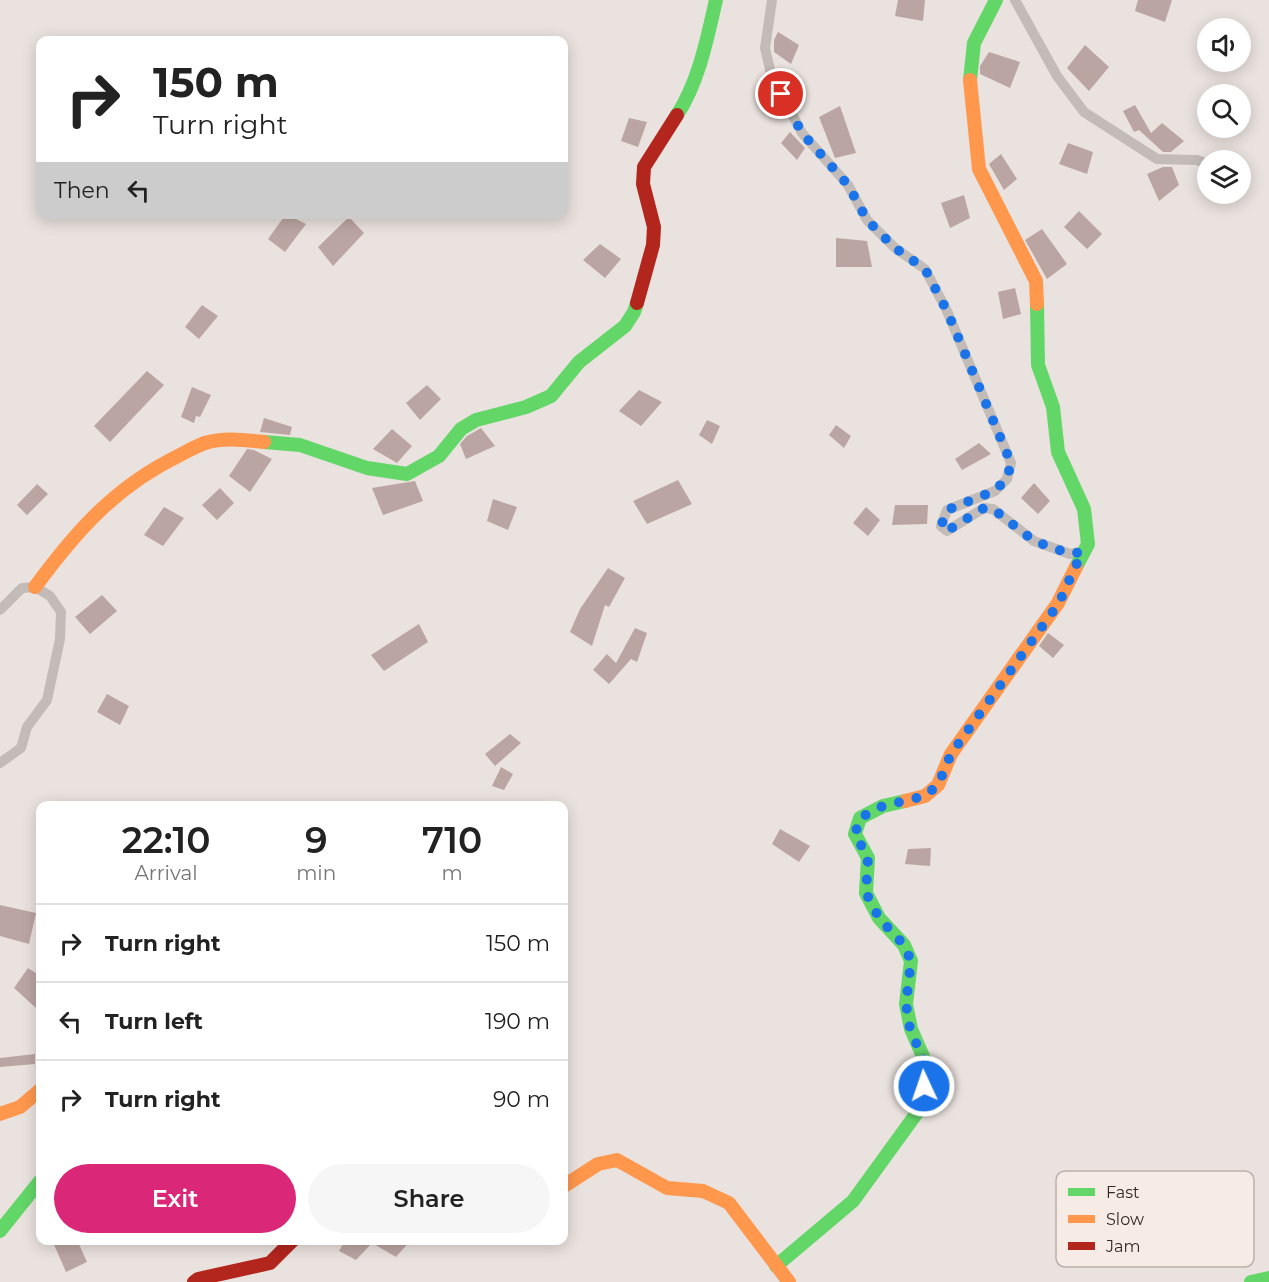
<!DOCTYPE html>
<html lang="en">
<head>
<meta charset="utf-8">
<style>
  body { margin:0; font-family:Montserrat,sans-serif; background:#f6f6f6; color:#222; height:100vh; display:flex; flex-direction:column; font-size:22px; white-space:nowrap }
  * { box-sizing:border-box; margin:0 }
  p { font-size:20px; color:#767676 }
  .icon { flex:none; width:33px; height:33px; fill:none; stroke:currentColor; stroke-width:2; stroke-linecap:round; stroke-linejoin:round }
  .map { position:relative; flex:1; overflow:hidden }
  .panel { position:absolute; left:36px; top:801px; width:532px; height:444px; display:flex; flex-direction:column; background:#fff; border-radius:12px; box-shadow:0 3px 15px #0003 }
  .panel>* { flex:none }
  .top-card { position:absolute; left:36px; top:36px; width:532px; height:183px; border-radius:12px; box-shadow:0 3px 15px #0003; background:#fff; color:#222; overflow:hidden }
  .tools { position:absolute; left:1197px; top:18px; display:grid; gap:12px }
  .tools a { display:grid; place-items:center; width:54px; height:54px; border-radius:50%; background:#fff; box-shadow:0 3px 15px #0003; font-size:30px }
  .pin { position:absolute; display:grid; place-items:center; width:51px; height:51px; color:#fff; margin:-26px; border:3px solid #fff; border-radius:50%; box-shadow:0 2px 6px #0007 }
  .me { position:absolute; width:66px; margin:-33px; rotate:357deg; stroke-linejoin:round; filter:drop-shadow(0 0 4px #0008) }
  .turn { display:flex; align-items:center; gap:21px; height:126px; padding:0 18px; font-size:27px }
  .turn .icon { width:78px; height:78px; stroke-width:2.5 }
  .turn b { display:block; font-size:42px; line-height:51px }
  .then { display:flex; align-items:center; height:57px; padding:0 18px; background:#0003; gap:12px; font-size:22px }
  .eta { display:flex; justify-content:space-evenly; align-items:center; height:102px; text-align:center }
  .eta b { font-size:36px; font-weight:600; line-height:42px }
  .primary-button { display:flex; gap:12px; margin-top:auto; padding:12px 18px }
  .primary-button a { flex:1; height:69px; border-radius:36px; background:#db2777; color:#fff; font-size:24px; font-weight:600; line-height:69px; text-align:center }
  .primary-button a+a { background:#f6f6f6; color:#222 }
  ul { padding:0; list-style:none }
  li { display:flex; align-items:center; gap:18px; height:78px; padding:0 18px; border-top:2px solid #e0e0e0 }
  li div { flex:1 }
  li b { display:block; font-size:22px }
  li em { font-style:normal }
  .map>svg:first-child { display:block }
</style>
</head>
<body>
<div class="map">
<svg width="1269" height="1282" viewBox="0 0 1269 1282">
  <rect width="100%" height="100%" fill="#eae2de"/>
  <path fill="#bba5a2" d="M898,0H925L923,21L895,16Z
    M1138,0H1172L1165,22L1135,11Z
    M778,32L799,45L791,64L774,52V40Z
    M1085,45L1109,67L1089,91L1067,68Z
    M989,52L1020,62L1010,88L980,74V66Z
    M1135,105L1151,133L1162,123L1184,141L1171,152H1163L1139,130L1134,132L1123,111Z
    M840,106L856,153L835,158L819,117Z
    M629,118L647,122L638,147L621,141Z
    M790,132L805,148L797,160L781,143Z
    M1068,143L1093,152L1087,174L1059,164Z
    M1001,154L1017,179L1004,190L989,164Z
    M1163,167H1172L1179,185L1159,201L1147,174Z
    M964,195L970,218L950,228L941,203Z
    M1079,211L1102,234L1087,249L1064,227Z
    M286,214L306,224L285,252L268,239Z
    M349,217L364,233L333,266L318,247Z
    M1042,229L1067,264L1047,279L1025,240Z
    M836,238L867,241L872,267H836Z
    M600,244L621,259L605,278L583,260Z
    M1015,288L1021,314L1003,319L998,292Z
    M202,305L218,316L199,339L185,327Z
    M147,371L164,385L110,442L94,426Z
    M427,385L441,399L420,420L406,403Z
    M192,387L211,395L200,417L196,416L194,423L181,417Z
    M639,390L662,402L641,426L619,411Z
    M264,418L292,427L290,435L260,432Z
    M707,420L720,426L712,444L699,435Z
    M836,425L851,436L844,448L829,435Z
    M481,428L495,446L466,459L460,444L467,436Z
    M392,429L412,446L397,463L373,449Z
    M979,443L991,454L962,470L955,459Z
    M247,449L254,450L272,459L250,492L229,476Z
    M678,480L692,504L647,524L633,501Z
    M415,481L423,501L383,515L372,488Z
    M1034,483L1050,501L1038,514L1021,498Z
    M37,484L48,494L27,515L17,505Z
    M220,488L234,503L217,520L202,505Z
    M493,499L517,507L508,530L487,521Z
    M895,505H928L927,524L892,525Z
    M164,507L184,518L163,546L144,535Z
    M866,507L880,520L868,536L853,523Z
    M608,568L625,578L609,607L605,605L592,646L570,632L580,609Z
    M102,595L117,611L90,634L75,617Z
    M419,624L428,642L384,671L371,655Z
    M635,628L647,633L637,662L631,659L609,684L593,670L607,654L616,663Z
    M1048,633L1064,645L1053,658L1039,646Z
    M107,694L129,706L120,725L97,712Z
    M510,734L521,743L495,766L485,754Z
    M501,767L513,774L504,790L492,786Z
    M780,829L810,846L799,862L772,844Z
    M931,848L930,866L905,864L908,849Z
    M0,905L36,913L29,944L0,936Z
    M28,968L40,976V1003L36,1008L14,988Z
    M35,1054V1064L0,1067V1058Z
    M52,1240H77L87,1262L66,1272Z
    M345,1240H411L396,1257L372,1243L356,1260L339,1251Z"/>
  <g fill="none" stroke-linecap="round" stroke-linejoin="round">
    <path stroke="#c2bbb7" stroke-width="10" d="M772,0L765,48L771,74L802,133L848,185L867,220L895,248L925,269L947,311L1011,463L1007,479L995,491L947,510L941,526L947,531L984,508L993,509L1034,541L1070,554L1082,552
      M1015,0L1057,76L1084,112L1157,159L1197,160L1208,164
      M0,610L22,588L35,587L50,596L61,612L60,639L47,700L27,727L21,748L0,763"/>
    <path stroke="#63d668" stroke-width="14" d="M970,80L974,43L996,0
      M677,115C699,81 707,39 716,0
      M1037,304L1038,365L1053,407L1058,452L1084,509L1088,544L1076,567
      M264,442L300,445L367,468L407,474L439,456L461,429L476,420L526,407L551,396L579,362L625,326L634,312L637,303
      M0,1231L40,1181
      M776,1266L853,1201L919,1110L924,1086L925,1061L911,1029L906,1004L911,961L904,945L879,918L866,893L868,858L855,834L860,818L883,806L905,801
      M1251,1282L1269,1278"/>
    <path stroke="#ff974d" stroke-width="14" d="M970,80L979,169L1036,281L1037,304
      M35,587C76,531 116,486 180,455C188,451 196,446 205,443C224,437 245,440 264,442
      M905,801L925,796L938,785L951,754L1058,603L1076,567
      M0,1114L20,1107L40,1090
      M564,1186L598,1164L617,1160L667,1188L703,1191L729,1203L789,1282"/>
    <path stroke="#b3261e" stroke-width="14" d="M637,303L653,245L654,227L643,184L644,167L677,115
      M194,1282L198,1279L270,1263L293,1240"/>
  </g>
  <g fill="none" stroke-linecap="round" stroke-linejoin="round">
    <path stroke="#1a73e8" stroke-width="10" stroke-dasharray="0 18" d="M781,94L802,133L848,185L867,220L895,248L925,269L947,311L1011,463L1007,479L994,491L947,510L941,526L947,531L984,508L993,509L1034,541L1070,554L1082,552L1059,603L951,754L938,785L925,796L883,806L860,818L855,834L868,858L866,893L879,918L904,945L911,961L906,1004L910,1029L924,1061V1086"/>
  </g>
  <rect x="1056" y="1171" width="198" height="96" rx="9" fill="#f6ebe5" stroke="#bbb0ac" stroke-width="1.5"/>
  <rect x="1068" y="1188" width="27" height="8" fill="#63d668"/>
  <rect x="1068" y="1215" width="27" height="8" fill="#ff974d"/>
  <rect x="1068" y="1242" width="27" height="8" fill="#b3261e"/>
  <g font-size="16" fill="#322827">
    <text x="1106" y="1198">Fast</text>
    <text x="1106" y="1225">Slow</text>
    <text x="1106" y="1252">Jam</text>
  </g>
</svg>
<div class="tools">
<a><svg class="icon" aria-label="sound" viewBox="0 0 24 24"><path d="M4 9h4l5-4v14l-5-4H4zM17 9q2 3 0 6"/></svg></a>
<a><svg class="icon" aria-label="search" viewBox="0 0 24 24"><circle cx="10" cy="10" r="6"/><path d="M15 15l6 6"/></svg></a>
<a><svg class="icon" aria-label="layers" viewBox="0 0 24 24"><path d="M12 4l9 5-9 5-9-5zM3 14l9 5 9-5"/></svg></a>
</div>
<div class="pin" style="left:781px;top:94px;background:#d93025"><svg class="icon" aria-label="arrive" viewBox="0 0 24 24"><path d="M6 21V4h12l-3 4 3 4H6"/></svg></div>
<svg class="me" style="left:924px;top:1086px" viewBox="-20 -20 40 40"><circle r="17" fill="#1a73e8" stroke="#fff" stroke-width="3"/><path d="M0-11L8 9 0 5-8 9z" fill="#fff"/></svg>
<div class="top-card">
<div class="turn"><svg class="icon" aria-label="right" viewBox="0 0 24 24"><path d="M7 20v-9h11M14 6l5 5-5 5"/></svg><div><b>150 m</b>Turn right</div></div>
<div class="then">Then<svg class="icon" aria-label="left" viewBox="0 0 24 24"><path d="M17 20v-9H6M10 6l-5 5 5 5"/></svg></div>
</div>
<section class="panel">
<div class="eta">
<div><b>22:10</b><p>Arrival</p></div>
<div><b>9</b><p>min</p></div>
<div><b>710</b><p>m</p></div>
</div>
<ul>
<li><svg class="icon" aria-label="right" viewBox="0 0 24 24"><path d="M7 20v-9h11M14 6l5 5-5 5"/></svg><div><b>Turn right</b></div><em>150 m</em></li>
<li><svg class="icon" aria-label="left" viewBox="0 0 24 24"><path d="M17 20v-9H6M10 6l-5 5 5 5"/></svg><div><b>Turn left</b></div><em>190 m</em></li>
<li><svg class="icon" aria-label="right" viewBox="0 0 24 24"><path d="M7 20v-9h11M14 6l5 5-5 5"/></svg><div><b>Turn right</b></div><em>90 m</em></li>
</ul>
<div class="primary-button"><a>Exit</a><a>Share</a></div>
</section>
</div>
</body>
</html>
